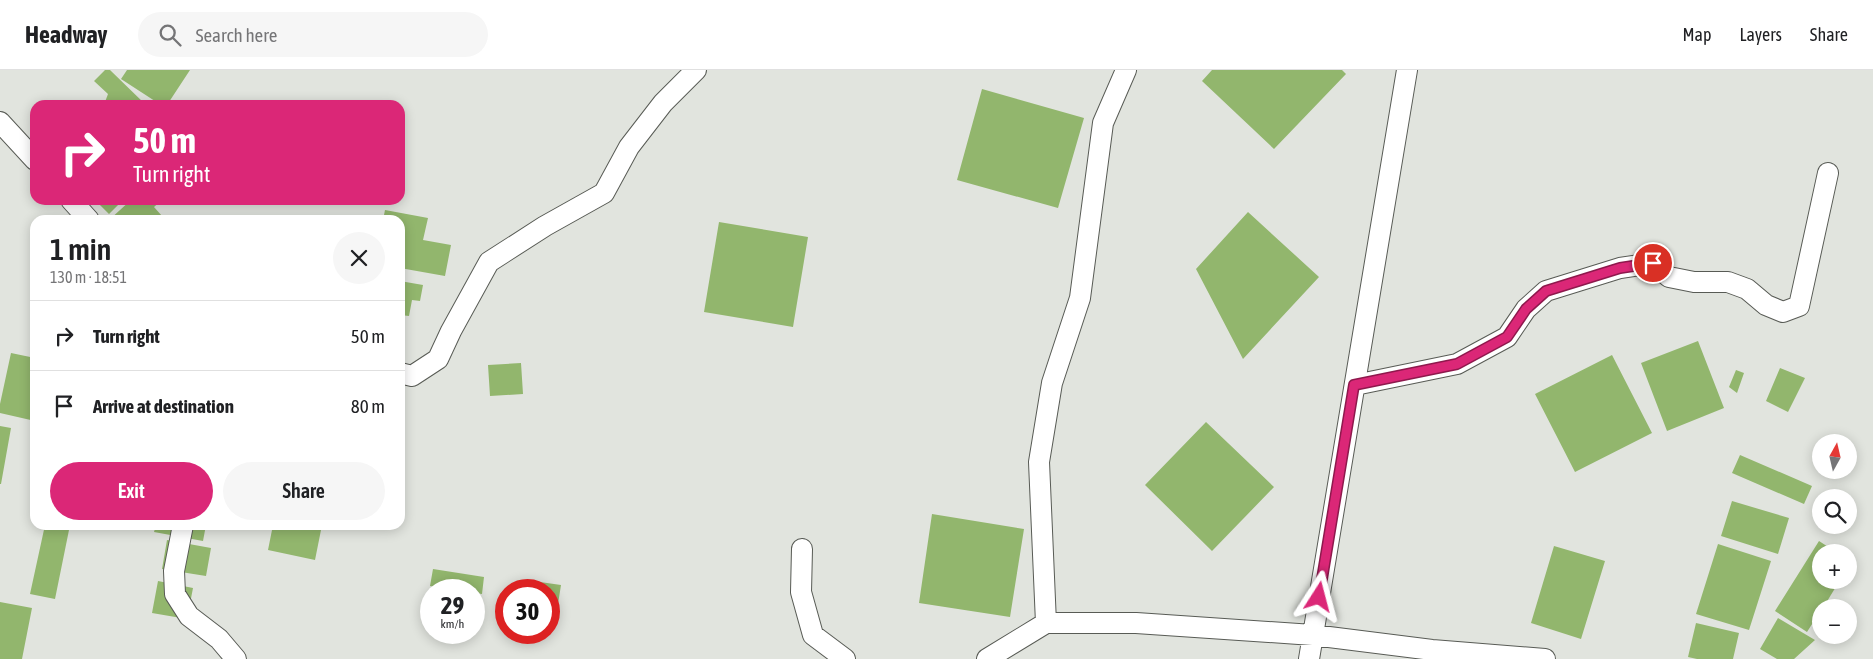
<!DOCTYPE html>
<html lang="en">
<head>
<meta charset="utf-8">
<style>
  body { margin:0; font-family:"Asap Condensed",sans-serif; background:#f6f6f6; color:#202124; height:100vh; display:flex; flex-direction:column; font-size:19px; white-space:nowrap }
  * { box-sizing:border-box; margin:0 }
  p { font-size:16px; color:#757577 }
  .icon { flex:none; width:28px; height:28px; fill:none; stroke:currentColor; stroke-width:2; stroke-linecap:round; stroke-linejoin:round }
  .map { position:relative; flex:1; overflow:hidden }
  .sheet { position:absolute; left:30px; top:145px; width:375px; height:315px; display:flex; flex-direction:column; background:#fff; border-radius:15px; box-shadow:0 2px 12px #0003 }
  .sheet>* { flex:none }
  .hud { position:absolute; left:30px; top:30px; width:375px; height:105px; border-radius:15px; box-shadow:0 2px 12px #0003; background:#db2777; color:#fff; overflow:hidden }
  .needle { width:32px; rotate:8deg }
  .fabs { position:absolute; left:1812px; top:364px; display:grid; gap:10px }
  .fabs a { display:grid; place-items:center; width:45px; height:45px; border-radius:50%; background:#fff; box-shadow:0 2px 12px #0003; font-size:25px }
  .speed { position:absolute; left:420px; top:509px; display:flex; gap:10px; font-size:25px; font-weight:700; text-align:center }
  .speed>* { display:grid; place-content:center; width:65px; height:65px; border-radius:50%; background:#fff; box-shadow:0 2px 12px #0003; line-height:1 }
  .speed small { font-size:12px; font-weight:400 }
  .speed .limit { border:8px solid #d22; background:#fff; color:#111 }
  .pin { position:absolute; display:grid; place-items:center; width:42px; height:42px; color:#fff; margin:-21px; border:2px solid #fff; border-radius:50%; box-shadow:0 1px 5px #0007 }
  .me { position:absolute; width:55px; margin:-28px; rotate:9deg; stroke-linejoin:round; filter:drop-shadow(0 0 4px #0008) }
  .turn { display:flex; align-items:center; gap:18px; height:105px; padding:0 20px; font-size:22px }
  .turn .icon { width:65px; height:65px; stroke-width:2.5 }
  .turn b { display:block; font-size:35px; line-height:42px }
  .round { display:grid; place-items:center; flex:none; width:52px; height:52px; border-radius:26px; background:#f6f6f6 }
  .headline { display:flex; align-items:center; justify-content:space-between; height:85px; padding:0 20px }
  h1 { font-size:30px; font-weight:600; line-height:38px }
  .cta { display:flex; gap:10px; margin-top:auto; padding:10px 20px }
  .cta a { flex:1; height:58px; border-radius:30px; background:#db2777; color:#fff; font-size:20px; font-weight:600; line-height:58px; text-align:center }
  .cta a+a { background:#f6f6f6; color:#202124 }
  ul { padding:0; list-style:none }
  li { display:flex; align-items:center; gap:15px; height:70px; padding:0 20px; border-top:1px solid #e0e0e0 }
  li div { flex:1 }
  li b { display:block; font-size:19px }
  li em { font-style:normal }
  header { display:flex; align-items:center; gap:30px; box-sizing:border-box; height:70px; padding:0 25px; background:#fff; border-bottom:1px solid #e0e0e0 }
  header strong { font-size:24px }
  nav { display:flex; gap:28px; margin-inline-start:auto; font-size:18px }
  .search { width:350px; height:45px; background:#f6f6f6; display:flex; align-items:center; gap:12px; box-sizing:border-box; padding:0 18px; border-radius:28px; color:#757577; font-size:19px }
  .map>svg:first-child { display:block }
</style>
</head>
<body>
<header>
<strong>Headway</strong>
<div class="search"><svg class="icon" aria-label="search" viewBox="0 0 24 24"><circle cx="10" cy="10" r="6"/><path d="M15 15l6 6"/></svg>Search here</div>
<nav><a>Map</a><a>Layers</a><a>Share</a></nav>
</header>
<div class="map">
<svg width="1873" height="589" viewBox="0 0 1873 589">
  <rect width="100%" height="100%" fill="#e1e4de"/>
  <path fill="#92b66d" d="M105,0H110L146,35H108L105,32L108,24L94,11Z
    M127,0H190L167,35H161L121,9Z
    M1212,0H1342L1346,4L1274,79L1202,11Z
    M982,19L1084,48L1058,138L957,110Z
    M95,130H123L109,144Z
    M131,130H162L154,137L162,146L158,150H109Z
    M385,140L428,148L423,170L451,175L445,206L400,198V150H383Z
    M1248,142L1319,207L1243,289L1196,199Z
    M719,152L808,167L793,257L704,242Z
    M400,211L423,215L420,231L412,230L409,246L400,245Z
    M1698,271L1724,338L1667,361L1641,293Z
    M11,283L35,288V351L0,343V334Z
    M1612,285L1652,363L1575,402L1535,324Z
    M521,293L523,324L490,326L488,295Z
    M1780,298L1805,308L1788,342L1766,331Z
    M1736,300L1744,303L1737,323L1729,317Z
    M1206,352L1274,417L1212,481L1145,415Z
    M0,356L11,358L1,414H0Z
    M1740,385L1812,416L1804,434L1732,403Z
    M1732,431L1789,448L1778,484L1721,466Z
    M932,444L1024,459L1010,547L919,533Z
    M45,455L69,460L55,529L30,524Z
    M156,455H206L203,471L154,462Z
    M273,455H322L315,490L268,480Z
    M167,470L211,478L206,506L162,499Z
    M1819,471L1836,482H1821V510H1840L1823,538H1821V540L1807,562L1775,541Z
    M1718,474L1771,491L1749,560L1696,544Z
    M1554,476L1605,491L1581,569L1531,553Z
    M433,499L484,507L482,524L474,523V520H454L430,516Z
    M526,510L561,515L555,553L549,552V520H525Z
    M158,511L193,518L187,549L152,543Z
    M0,532L32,538L22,589H0Z
    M1778,548L1815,570L1794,589H1777L1760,579Z
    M1696,553L1739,563L1733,589H1697L1688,587Z"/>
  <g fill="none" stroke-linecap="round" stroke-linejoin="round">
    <defs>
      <path id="minor" d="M0,52L35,90
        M71,130L89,150
        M400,303L412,306L438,289L451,261L489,192L545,156L604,123L629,77L663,33L696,0
        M1355,315L1457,294L1507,267L1526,239L1546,221L1620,198L1653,193L1669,207L1694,212H1728L1747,219L1766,235L1783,242L1799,236L1828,103
        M183,455L174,501L175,524L189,546L219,569L236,589
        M802,479L801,522L813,565L845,589
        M1046,553L1039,392L1052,313L1080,228L1103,53L1126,0
        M987,589L1046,553H1136L1313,565L1432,580L1545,589
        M1309,589L1407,0"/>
    </defs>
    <use href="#minor" stroke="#585b55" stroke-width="22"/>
    <use href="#minor" stroke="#fff" stroke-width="20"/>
  </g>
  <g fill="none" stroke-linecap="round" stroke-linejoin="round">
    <defs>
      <path id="route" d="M1319,527L1354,315L1457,294L1507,267L1526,239L1546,221L1620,198L1653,193"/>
    </defs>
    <use href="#route" stroke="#8e194d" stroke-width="12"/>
    <use href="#route" stroke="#db2777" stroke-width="9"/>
  </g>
</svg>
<div class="fabs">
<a><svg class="needle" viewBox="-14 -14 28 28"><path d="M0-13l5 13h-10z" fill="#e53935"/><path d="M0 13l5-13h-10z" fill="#757577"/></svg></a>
<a><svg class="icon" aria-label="search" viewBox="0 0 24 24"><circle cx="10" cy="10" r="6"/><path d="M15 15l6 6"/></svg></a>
<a>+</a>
<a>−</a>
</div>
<div class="speed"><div>29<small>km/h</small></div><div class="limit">30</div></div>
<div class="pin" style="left:1653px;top:193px;background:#d93025"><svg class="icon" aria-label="arrive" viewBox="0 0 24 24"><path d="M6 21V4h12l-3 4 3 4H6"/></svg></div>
<svg class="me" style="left:1319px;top:527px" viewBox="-20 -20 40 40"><path d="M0-17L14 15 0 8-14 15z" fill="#db2777" stroke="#fff" stroke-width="4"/></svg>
<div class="hud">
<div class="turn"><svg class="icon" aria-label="right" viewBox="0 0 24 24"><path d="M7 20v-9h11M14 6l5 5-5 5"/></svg><div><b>50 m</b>Turn right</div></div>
</div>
<section class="sheet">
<div class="headline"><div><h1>1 min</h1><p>130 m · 18:51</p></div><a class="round"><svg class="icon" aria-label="close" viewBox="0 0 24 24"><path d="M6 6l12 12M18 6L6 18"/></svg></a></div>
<ul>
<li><svg class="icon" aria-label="right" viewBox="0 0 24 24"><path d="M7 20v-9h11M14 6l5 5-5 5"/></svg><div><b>Turn right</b></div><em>50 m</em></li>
<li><svg class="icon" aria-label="arrive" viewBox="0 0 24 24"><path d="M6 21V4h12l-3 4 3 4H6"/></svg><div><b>Arrive at destination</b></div><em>80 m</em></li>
</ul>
<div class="cta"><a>Exit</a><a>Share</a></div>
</section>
</div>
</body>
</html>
